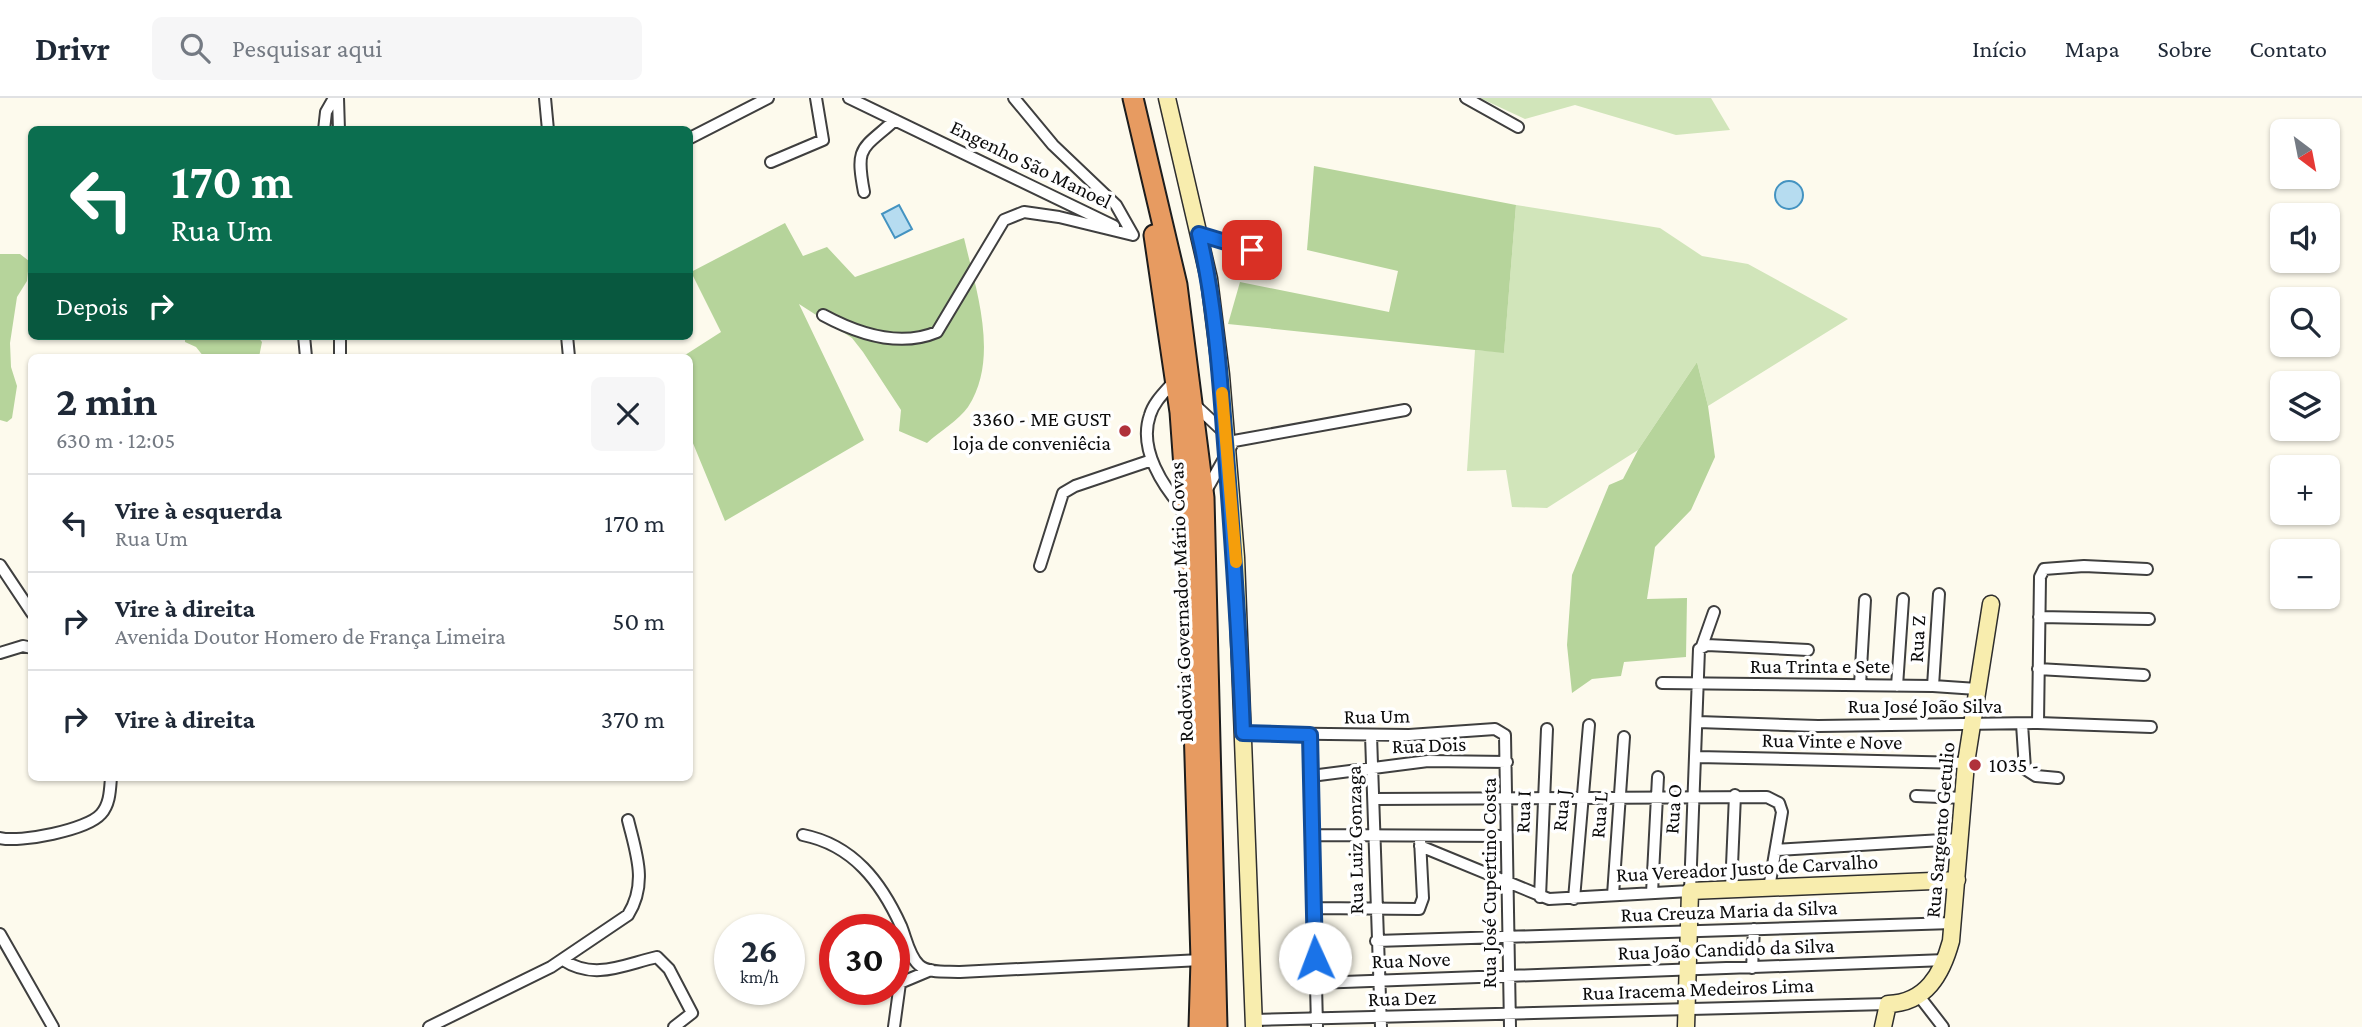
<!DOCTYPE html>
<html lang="pt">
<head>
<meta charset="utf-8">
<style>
  body { margin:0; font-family:"Crimson Pro",serif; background:#f6f6f7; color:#1f2937; height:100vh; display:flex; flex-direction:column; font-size:26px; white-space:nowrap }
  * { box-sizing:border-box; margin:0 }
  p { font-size:23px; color:#747a83 }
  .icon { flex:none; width:38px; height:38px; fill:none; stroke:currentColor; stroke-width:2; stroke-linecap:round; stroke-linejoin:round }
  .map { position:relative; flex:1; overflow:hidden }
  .drawer { position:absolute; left:28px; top:256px; width:665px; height:427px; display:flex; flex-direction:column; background:#fff; border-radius:10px; box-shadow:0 2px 5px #0004 }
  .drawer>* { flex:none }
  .top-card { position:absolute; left:28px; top:28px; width:665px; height:214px; border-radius:10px; box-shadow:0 2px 5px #0004; background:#0b6e4f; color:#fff; overflow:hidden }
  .needle { width:46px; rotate:148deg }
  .buttons { position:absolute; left:2270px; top:21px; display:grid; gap:14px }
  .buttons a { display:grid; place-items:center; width:70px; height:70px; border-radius:10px; background:#fff; box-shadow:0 2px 5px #0004; font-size:35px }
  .speed { position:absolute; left:714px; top:816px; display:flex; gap:14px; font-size:35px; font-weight:700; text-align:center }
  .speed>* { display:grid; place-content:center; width:91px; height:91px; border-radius:50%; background:#fff; box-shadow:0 2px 5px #0004; line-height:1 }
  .speed small { font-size:18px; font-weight:400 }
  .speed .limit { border:10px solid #d22; background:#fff; color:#111 }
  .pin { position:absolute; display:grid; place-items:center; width:60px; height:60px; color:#fff; margin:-30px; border-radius:14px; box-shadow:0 4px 10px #0006 }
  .me { position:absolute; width:77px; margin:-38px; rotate:358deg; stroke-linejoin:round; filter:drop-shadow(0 0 5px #0008) }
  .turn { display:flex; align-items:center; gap:24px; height:147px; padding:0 28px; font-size:32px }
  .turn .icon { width:91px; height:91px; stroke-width:2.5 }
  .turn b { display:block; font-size:49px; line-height:60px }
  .then { display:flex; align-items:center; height:66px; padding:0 28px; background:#0003; gap:14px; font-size:26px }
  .round { display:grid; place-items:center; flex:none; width:74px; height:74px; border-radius:10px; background:#f6f6f7 }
  .overview { display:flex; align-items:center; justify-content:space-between; height:119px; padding:0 28px }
  h1 { font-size:42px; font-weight:700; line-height:52px }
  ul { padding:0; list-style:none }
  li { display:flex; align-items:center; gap:21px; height:98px; padding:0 28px; border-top:2px solid #e0e1e3 }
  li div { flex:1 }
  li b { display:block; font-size:26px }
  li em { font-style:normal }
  header { display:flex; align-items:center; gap:42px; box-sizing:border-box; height:98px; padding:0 35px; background:#fff; border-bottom:2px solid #e0e1e3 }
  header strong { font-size:33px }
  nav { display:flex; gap:38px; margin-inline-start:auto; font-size:24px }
  .search { width:490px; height:63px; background:#f6f6f7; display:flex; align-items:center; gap:18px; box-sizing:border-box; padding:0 24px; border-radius:10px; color:#747a83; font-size:26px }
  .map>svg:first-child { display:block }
</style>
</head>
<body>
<header>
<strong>Drivr</strong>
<div class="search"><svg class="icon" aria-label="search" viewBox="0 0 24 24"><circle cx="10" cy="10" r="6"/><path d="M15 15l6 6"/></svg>Pesquisar aqui</div>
<nav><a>Início</a><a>Mapa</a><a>Sobre</a><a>Contato</a></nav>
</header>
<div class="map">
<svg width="2362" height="929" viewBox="0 0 2362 929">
  <rect width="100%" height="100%" fill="#fdfaed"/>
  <path fill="#d1e5ba" d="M1480,0H1711L1730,32L1676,37L1575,7L1525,21Z
    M1516,107L1660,130L1702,158L1748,166L1848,221L1708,308L1697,264L1638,352L1547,410L1512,409L1506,372L1467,373L1475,252L1504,254Z"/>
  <path fill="#b6d49b" d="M1314,68L1516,107L1504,255L1228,226L1240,184L1389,214L1398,173L1307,152Z
    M785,125L803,158L827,149L855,179L964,140C976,192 1000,260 968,309C959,322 939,334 927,345L899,333L901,312L863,254L852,240L799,206L864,342L725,423L690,338V259H682L721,234L691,174Z
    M0,156H20L29,163L27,183L17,199L10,245L11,269L17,288L12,320L7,324L0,322Z
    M185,238H257L262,244L259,259H204L196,249L185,244Z
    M1697,264L1708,308L1715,359L1691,412L1655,449L1647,501L1687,500L1686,559L1624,564L1621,578L1592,581L1572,595L1567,547L1572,477L1609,387L1623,381L1638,352Z"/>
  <path fill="#b6dcf0" stroke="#4493c1" stroke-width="2" d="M1775 97a14 14 0 1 1 28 0a14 14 0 1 1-28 0Z
    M899,107L912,131L895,140L882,116Z"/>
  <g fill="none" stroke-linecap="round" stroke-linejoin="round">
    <defs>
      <path id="street" d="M338,0L339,32
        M545,0L548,32
        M849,0L1114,128
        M1014,0L1053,47L1116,107L1133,137
        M1466,0L1518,29
        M324,32L326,14L334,0
        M690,40L768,0
        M771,64L823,42L816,0
        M864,94C855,47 862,52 895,22
        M1199,137L1252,152
        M823,217C858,236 899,250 937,234L1004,122L1024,114L1059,119L1133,137
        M304,238L306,259
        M567,238L569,259
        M340,259V238
        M1176,281C1167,292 1154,303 1150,317C1138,351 1163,389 1185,413
        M1195,307L1227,337
        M1207,391L1234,343L1405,312
        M0,467L32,515
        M1040,468L1063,395L1075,388L1152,362
        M2039,519L2149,521
        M1702,548L1714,514
        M0,555L23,548L32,550
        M2038,571L2144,577
        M1662,585L1933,588L1977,591
        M1860,587L1865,502
        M1897,588L1903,501
        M1933,588L1939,496
        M1698,624L1818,628L2038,625L2151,629
        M2038,625L2040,479L2044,471L2084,468L2147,471
        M2022,626L2025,671L2036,678L2058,680
        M1243,635L1409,637L1495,631L1505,637L1510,929
        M1310,637L1317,928
        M1371,637L1381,929
        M1697,659L1966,665
        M1311,678L1428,663L1507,664
        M1916,698L1964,700
        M1374,701L1767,699L1779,705L1782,714L1769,790
        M803,737C853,747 881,784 901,828C906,840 909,858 919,867C928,876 948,873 960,874L1201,862
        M1311,737L1506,738
        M0,740C20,745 87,732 101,716C110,706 110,692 111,679
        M1420,748L1549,801L1690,793L1699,551L1707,547L1808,552
        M1776,752L1959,741
        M1731,791L1735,697
        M1652,795L1658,679
        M1613,797L1624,639
        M1540,799L1547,631
        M1574,801L1589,627
        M1314,810L1419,811L1423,800L1420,742
        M0,836L53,929
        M1376,843L1953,825
        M563,862C595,883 625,866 657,859L669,871L692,915L674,929
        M1752,870L1754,831
        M1316,885L1946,862
        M1919,898L1943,929
        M1254,922L1888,906
        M429,929L551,869L628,817C648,785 636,755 628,722
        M894,929L900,885L931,872"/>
      <path id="secondary" d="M1167,0L1209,181L1221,277L1236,459L1254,929
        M1686,929L1690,793L1957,782
        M1883,929L1888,906C1926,905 1942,876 1951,843L1966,665L1991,506"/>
      <path id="highway" d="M1133,0L1177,187L1204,400L1217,929
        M1154,137L1180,314L1188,425L1201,862L1199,929"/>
    </defs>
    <use href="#street" stroke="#3f3f3f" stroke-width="14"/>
    <use href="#secondary" stroke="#2e2e2e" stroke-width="19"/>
    <use href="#highway" stroke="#1d1d1d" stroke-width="23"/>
    <use href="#street" stroke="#fff" stroke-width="10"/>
    <use href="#secondary" stroke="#f8edae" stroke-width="16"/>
    <use href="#highway" stroke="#e79b61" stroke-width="19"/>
  </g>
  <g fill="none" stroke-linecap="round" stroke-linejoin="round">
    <defs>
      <path id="route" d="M1252,152L1199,136C1214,201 1219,265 1224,332C1232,433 1239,534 1243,635L1310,637L1315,860"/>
    </defs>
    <use href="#route" stroke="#114b97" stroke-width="18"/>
    <use href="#route" stroke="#1a73e8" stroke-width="12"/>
    <path stroke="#f59e0b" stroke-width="12" d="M1222,295L1236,464"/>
  </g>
  <g fill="#b0313b" stroke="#fff" stroke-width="2.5">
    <circle cx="1125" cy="333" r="7"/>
    <circle cx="1975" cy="667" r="7"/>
  </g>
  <g text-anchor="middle" stroke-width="7" stroke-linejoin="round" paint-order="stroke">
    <g font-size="21" fill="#0c0c0c" stroke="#fff">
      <text transform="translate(1031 66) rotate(26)" y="7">Engenho São Manoel</text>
      <text transform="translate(1181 504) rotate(-92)" y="7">Rodovia Governador Mário Covas</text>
      <text transform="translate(1917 541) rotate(-87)" y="7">Rua Z</text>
      <text x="1820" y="575">Rua Trinta e Sete</text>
      <text x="1925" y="615">Rua José João Silva</text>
      <text transform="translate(1377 618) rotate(-1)" y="7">Rua Um</text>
      <text transform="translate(1832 643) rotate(1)" y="7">Rua Vinte e Nove</text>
      <text transform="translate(1429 647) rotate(-2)" y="7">Rua Dois</text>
      <text transform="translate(1673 711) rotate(-86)" y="7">Rua O</text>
      <text transform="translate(1561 712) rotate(-84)" y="7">Rua J</text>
      <text transform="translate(1523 714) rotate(-88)" y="7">Rua I</text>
      <text transform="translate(1599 717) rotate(-86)" y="7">Rua L</text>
      <text transform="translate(1940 732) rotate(-85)" y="7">Rua Sargento Getulio</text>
      <text transform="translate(1355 742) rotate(-91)" y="7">Rua Luiz Gonzaga</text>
      <text transform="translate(1747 770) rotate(-3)" y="7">Rua Vereador Justo de Carvalho</text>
      <text transform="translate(1489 785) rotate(-90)" y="7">Rua José Cupertino Costa</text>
      <text transform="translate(1729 813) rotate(-2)" y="7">Rua Creuza Maria da Silva</text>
      <text transform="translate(1726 851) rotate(-2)" y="7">Rua João Candido da Silva</text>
      <text transform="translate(1411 862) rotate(-2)" y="7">Rua Nove</text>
      <text transform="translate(1698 891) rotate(-2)" y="7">Rua Iracema Medeiros Lima</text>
      <text transform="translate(1402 900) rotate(-2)" y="7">Rua Dez</text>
    </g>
    <g font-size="21" fill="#0c0c0c" stroke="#fff" text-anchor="end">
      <text x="1111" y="328">3360 - ME GUST<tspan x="1111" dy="24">loja de conveniêcia</tspan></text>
      <text x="1989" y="674" text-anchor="start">1035 -</text>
    </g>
  </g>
</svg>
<div class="buttons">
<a><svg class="needle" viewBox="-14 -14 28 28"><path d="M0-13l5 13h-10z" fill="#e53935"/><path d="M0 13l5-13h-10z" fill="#747a83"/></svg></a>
<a><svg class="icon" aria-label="sound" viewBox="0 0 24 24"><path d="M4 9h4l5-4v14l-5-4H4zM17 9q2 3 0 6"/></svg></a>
<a><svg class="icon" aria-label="search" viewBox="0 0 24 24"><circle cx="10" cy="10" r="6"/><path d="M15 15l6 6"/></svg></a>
<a><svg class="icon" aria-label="layers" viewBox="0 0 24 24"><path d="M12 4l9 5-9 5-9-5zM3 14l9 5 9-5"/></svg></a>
<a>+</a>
<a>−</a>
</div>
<div class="speed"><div>26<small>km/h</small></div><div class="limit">30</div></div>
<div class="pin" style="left:1252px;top:152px;background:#d93025"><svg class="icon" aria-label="arrive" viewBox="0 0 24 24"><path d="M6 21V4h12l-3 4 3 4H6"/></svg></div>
<svg class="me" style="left:1315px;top:860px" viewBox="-20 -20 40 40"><circle r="19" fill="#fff"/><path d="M0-13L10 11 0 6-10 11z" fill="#1a73e8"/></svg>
<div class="top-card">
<div class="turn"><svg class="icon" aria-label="left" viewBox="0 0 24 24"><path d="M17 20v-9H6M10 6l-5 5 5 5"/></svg><div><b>170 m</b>Rua Um</div></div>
<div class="then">Depois<svg class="icon" aria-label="right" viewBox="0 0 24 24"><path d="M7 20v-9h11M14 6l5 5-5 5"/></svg></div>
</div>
<section class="drawer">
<div class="overview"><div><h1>2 min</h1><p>630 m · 12:05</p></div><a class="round"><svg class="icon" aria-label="close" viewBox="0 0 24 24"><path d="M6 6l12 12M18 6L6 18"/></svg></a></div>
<ul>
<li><svg class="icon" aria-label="left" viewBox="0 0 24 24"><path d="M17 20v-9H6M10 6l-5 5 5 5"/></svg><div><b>Vire à esquerda</b><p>Rua Um</p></div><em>170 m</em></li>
<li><svg class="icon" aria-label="right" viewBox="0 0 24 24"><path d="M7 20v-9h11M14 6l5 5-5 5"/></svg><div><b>Vire à direita</b><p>Avenida Doutor Homero de França Limeira</p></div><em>50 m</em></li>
<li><svg class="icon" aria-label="right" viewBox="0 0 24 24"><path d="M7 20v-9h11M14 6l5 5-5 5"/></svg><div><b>Vire à direita</b></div><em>370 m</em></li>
</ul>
</section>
</div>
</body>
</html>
